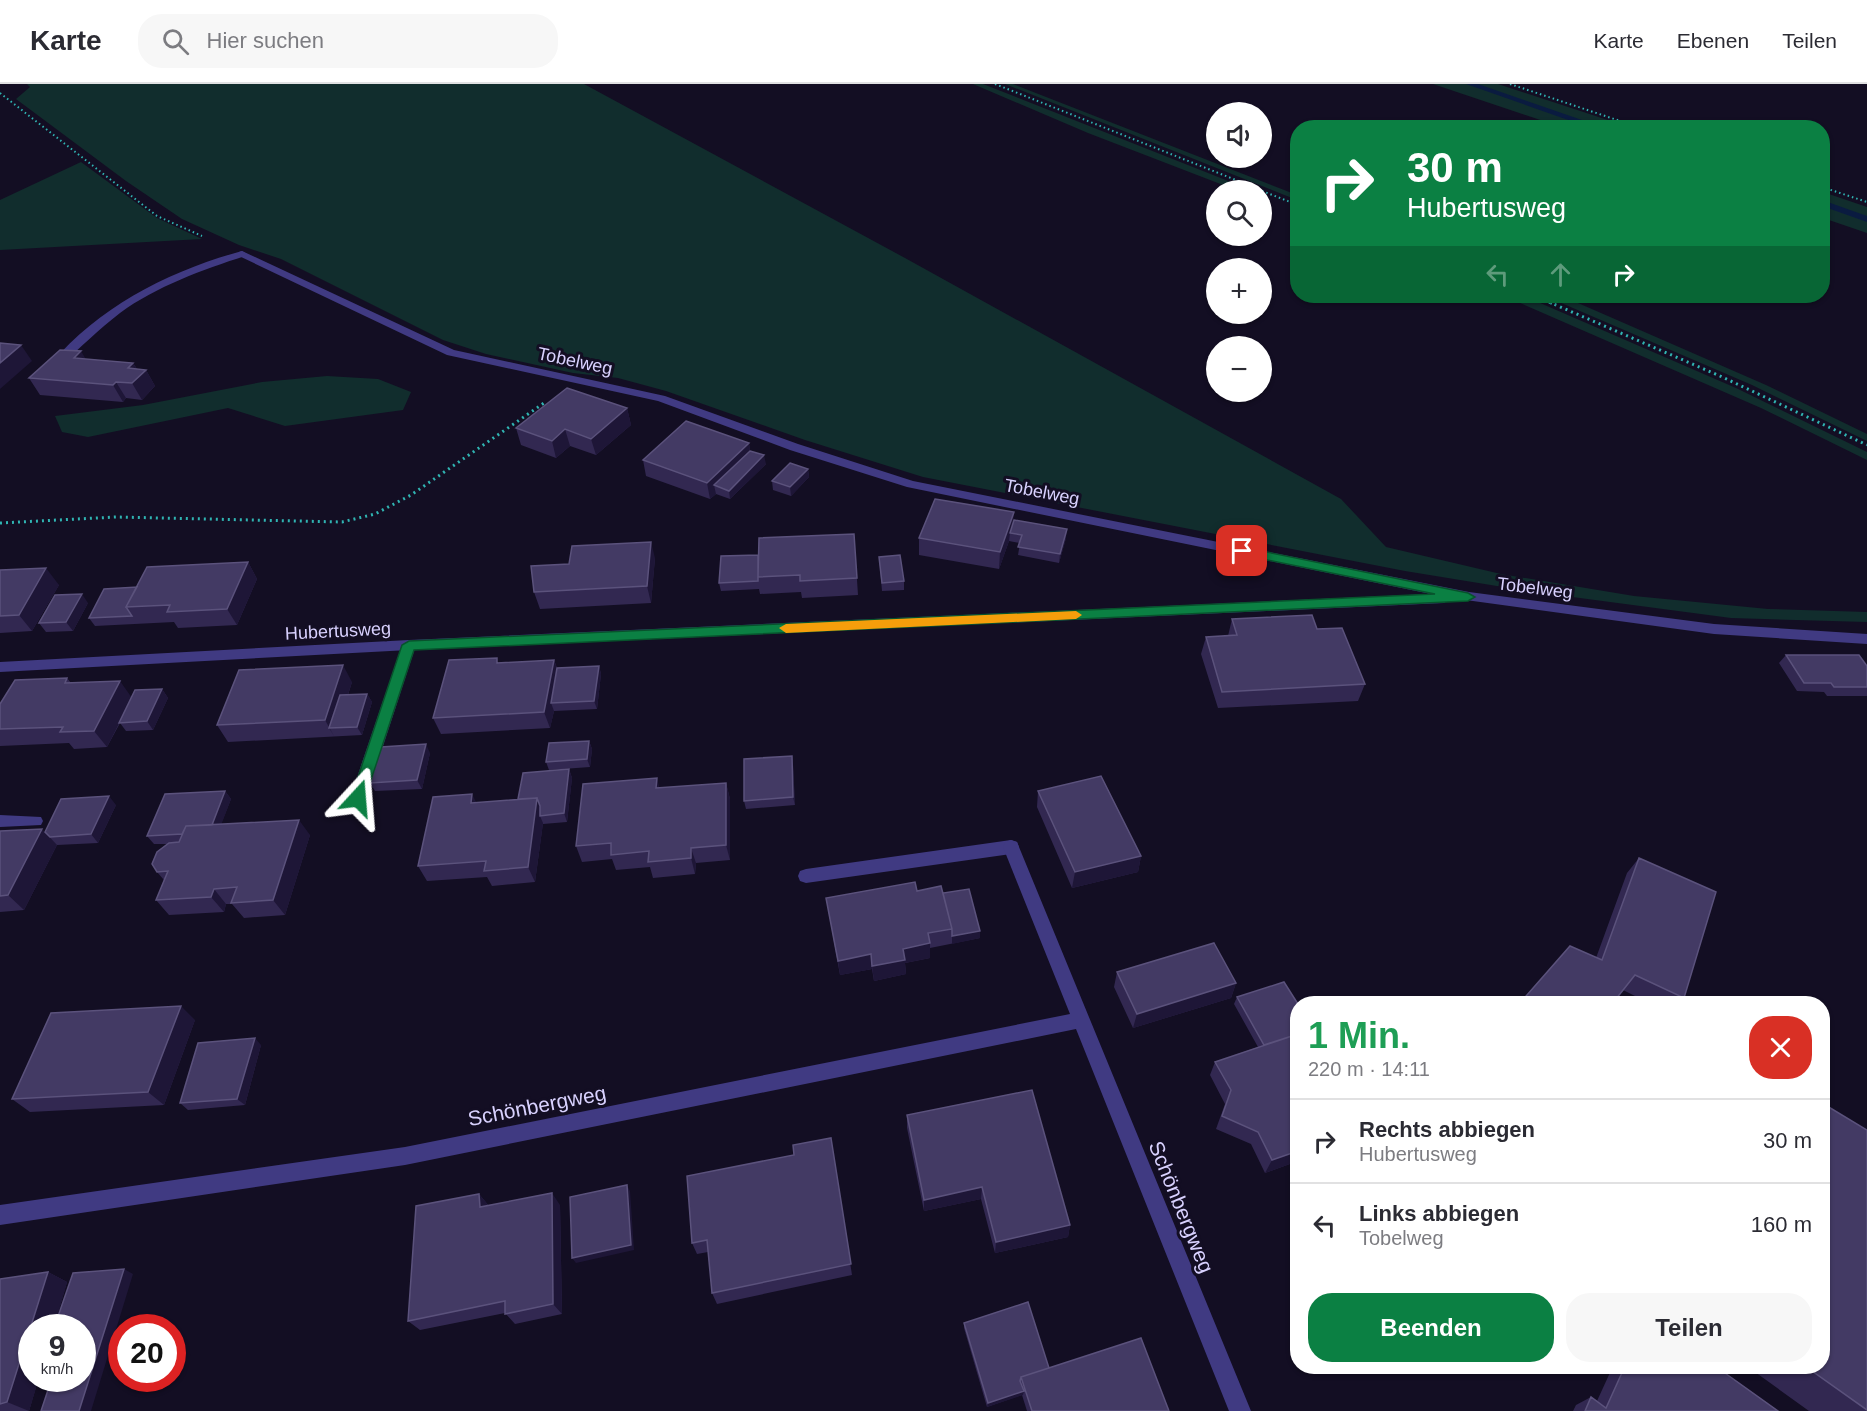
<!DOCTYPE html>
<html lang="de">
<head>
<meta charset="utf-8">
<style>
  body { margin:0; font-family:Helvetica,sans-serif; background:#f7f7f7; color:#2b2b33; height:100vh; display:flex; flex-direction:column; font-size:22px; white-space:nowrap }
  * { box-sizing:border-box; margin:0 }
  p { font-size:20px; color:#7c7c81 }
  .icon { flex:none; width:33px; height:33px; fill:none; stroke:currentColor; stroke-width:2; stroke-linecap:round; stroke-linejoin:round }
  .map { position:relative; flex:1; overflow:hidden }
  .side { position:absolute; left:1290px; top:912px; width:540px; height:378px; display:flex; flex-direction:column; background:#fff; border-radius:24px; box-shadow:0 2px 4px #0004 }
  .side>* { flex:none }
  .banner { position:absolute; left:1290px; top:36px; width:540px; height:183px; border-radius:24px; box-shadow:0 2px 4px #0004; background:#0b8043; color:#fff; overflow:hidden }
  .tools { position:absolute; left:1206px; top:18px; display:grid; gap:12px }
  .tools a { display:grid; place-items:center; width:66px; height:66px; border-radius:50%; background:#fff; box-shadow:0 2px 4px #0004; font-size:30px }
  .speed { position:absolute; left:18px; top:1230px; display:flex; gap:12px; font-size:30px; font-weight:700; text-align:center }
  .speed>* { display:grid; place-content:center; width:78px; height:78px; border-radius:50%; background:#fff; box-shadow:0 2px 4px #0004; line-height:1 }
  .speed small { font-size:15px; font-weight:400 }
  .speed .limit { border:9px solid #d22; background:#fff; color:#111 }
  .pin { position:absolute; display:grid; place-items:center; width:51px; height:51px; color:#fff; margin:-26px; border-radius:12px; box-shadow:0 3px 9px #0006 }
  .me { position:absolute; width:66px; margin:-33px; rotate:19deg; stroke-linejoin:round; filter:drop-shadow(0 0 4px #0008) }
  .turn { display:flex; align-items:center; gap:21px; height:126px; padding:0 18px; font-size:27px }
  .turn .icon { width:78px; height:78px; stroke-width:2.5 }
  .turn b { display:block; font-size:42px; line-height:51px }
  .lanes { display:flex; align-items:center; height:57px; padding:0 18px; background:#0003; justify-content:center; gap:30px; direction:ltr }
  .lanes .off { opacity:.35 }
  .round { display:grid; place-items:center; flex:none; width:63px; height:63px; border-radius:24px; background:#f7f7f7 }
  .head { display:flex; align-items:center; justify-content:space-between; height:102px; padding:0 18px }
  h1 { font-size:36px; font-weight:700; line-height:45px; color:#1e9e55 }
  .action { display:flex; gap:12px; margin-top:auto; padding:12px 18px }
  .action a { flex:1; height:69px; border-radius:24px; background:#0b8043; color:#fff; font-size:24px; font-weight:700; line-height:69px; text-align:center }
  .action a+a { background:#f7f7f7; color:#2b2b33 }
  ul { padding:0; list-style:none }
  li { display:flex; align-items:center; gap:18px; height:84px; padding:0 18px; border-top:2px solid #e1e1e2 }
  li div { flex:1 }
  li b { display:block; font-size:22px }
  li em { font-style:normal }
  header { display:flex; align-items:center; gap:36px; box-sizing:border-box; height:84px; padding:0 30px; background:#fff; border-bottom:2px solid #e1e1e2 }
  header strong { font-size:28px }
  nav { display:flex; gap:33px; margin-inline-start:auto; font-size:21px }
  .search { width:420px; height:54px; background:#f7f7f7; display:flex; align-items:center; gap:15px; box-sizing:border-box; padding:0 21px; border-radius:24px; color:#7c7c81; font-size:22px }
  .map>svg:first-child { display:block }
</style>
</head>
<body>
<header>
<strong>Karte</strong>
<div class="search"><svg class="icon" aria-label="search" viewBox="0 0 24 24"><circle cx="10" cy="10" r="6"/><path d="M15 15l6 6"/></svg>Hier suchen</div>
<nav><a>Karte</a><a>Ebenen</a><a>Teilen</a></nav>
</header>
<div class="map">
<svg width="1867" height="1327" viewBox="0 0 1867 1327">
  <rect width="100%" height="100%" fill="#130e23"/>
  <path fill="#112d2d" d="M27,0H584L905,174L1341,415L1386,463L1501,490L1634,512L1768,525L1867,528V538L1731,534L1527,507L1405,487L923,393L805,356L666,307L618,294L573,289L486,270L443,256L281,175L239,161L182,135L126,97L16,15L30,3Z
    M973,0H983L1251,106H1236L1088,49Z
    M1005,0H1013L1297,111V116Z
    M1433,0H1498L1629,43H1561Z
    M81,78L157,134L202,155L0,166V116Z
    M1823,108L1867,123V149L1823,134Z
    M1504,212H1524L1736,304L1867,368V376L1761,324Z
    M1545,212H1562L1766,301L1867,350V357L1752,301Z
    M327,292L378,295L411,308L403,326L285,342L228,324L88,353L62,348L55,332L143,321L262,298Z"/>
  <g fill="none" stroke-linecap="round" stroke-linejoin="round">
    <path fill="#0a1b40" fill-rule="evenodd" d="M1466,0H1478L1605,44H1591Z
      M1822,116L1867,132V138L1822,122Z"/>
    <path stroke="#30b4b2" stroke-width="2" stroke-dasharray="1.5 3" stroke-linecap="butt" d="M995,0L1261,106
      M1510,0L1641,44
      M0,9L157,132L202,152
      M1822,103L1867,118
      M1262,107L1298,121
      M1534,212L1552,220"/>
    <path stroke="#30b4b2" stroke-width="3" stroke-dasharray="2 4" stroke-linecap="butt" d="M1549,218L1720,292L1867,361
      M0,439L116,433L342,438L375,430L411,411L544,319"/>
    <path fill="#403a82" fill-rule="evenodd" d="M242,167L247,170L245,172C202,186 157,202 120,229C99,245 80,264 61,281L57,282L52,279C99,222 172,186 242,167Z
      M409,556L416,561L366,714L363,718L358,720L353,718L350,714L402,561Z
      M0,731L41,733L43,737L41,741L0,743Z
      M1011,756L1017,758L1019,763L1017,768L1011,770L806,799L800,797L798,792L800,787L806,785Z"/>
    <path fill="#403a82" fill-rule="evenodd" d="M242,167L454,266L665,312L798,360L913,397L1469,508L1714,540L1867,550V560L1714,550L1451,514L1444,519L409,566L0,588V578L409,556L1431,510L907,403L790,366L658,317L447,271L239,172V168Z
      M1011,756L1017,758L1019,763L1251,1327H1229L1076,945L405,1081L0,1141V1121L405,1063L1070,930L1003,763L1005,758Z"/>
  </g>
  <path fill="#322851" d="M86,275L133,279L137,285L146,286L155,302L142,316L126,314L123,318L40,311L29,294Z
    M627,324L631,341L596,371L570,362L556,374L521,361L516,344Z
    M749,359L750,367L766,380L730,415L716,410L710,415L646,392L643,376Z
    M808,385L809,393L791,412L773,406L772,397Z
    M1014,436L1066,454L1059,479L1018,471L1020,459L1009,457L999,485L919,471V454Z
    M854,450L858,511L802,514L801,508L760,510L759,505L721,507L719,499L758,471Z
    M879,473L904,497V506L882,507Z
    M655,474L651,519L540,525L534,508Z
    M248,478L257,495L237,541L178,544L174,538L95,542L89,534L137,503Z
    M0,486L59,501L32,547L0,549Z
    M88,519L73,547L46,548L39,539Z
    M1232,535L1317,545L1365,600L1358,617L1218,624L1201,570L1206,553L1228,552Z
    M1786,571L1867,582V612H1827L1824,608L1797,607L1779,579Z
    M554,576L557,584L599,582L601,590L597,625L554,627L550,644L441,650L433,634L499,579Z
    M67,594L71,599L132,613L162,605L168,614L153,646L126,647L120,639L107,663L74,665L69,659L0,662V620Z
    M352,598L348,611L367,610L372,618L362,651L228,658L217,641Z
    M589,657L592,665L590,683L549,686L546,678Z
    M430,669L422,705L375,707L370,699Z
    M793,680L795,721L746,725L744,717Z
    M569,685L572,694L567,738L543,740V739L535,798L492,802L487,793L427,797L418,782L477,719L518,715Z
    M726,699L730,715V776L696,779L695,790L653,794L650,783L616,786L612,775L582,778L576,762L659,704Z
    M225,707L231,715L221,740L310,751L285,831L244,834L232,820H226L224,828L169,831L156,816L164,796L157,788L168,760H154L147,752Z
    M1038,707L1141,772L1138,788L1072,804L1037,723Z
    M116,721L98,759L57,761L24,826L0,828V747L45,748Z
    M1639,774L1684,914L1679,920H1651L1623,906L1596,874L1627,789Z
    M917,807L943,809L980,847V854L930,864V874L905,879L906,890L874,897L872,885L840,891L826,814Z
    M1117,888L1236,899L1231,914L1133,944L1114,903Z
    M1284,898L1298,1077L1265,1089L1251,1060L1216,1045L1225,1020L1210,991L1215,978L1258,963L1234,920L1237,913Z
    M195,936L164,1021L30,1028L12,1015Z
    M261,961L245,1021L188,1026L180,1019Z
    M907,1031L1070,1141L1068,1153L995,1169L981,1115L924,1127L907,1044Z
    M1867,1046V1327H1809L1748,1283V1282H1822Z
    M831,1054L852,1191L717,1220L712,1209L708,1168L697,1170L692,1159L794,1071Z
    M479,1110L489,1122L560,1121L562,1230L515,1240L505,1229L420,1246L408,1237Z
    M48,1188L67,1198L29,1327H0V1195Z
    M964,1239L1049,1284L1169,1327H1027L1022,1311L987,1323L964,1244Z
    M1613,1282H1715L1778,1327H1573L1576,1321L1591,1313L1597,1317Z"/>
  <path fill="#1e1637" d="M21,261L32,277L0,305V279Z
    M81,267L91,284L74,274Z
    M133,279L141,291L146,286L155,302L142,316L132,299L128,284Z
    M116,298L126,314L123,318L113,301Z
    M627,324L631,341L596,371L591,355Z
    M565,345L570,362L556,374L552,357Z
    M749,359L751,375L714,401L716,410L710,415L707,399Z
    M764,371L766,380L730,415L729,407Z
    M808,385L809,393L791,412L790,403Z
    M1014,428L1013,445L1010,449L1009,457L999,485L1000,468Z
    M1067,445L1066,454L1059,479L1060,470Z
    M651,458L655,474L651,519L647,502Z
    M248,478L257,495L237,541L227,525Z
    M46,484L59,501L32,547L19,531Z
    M82,510L88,519L73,547L66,538Z
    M554,576L560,592L551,619L554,627L550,644L544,628Z
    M343,581L352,598L337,644H329L334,652L325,636Z
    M599,582L601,590L597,625L594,617Z
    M120,597L132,614L107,663L94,647Z
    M162,605L168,614L153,646L147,637Z
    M367,610L372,618L362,651L357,643Z
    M589,657L592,665L590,683L587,675Z
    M426,660L430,669L422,705L417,696Z
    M792,672L793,680L795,721L793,713Z
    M569,685L572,694L567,738L564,729Z
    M657,694L661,710L656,704Z
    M726,699L730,715V776L726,761Z
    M225,707L231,715L215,757L209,749Z
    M472,710L480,726L471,719Z
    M109,712L116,721L98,759L91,750Z
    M537,714L544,731L540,732L543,739L535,798L528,783Z
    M299,736L310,751L285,831L273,816Z
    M42,745L57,761L24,826L8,811Z
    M691,764L696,779L695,790L691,774Z
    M1141,772L1138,788L1072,804L1075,788Z
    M214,805L226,820L224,828L211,813Z
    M980,847V854L952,860V852Z
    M930,859V874L905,879L906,890L874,897L872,882L903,865Z
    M871,870L872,885L840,891L838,877Z
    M1236,899L1231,914L1133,944L1137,930Z
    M181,922L195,936L164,1021L148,1008Z
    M255,954L261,961L245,1021L237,1015Z
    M1298,1067V1077L1265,1089L1272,1076Z
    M627,1101L630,1107L634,1166L576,1179L572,1174Z
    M982,1103L981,1115L924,1127V1116Z
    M552,1109L560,1121L562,1230L553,1220Z
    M479,1110L489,1122L480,1123Z
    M1070,1141L1068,1153L995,1169L996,1158Z
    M124,1185L133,1190L91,1327H79Z
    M48,1188L67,1198L54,1244H32V1294H39L29,1327L7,1318Z
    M1024,1307L1023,1311L987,1323L988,1319Z"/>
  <path fill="#433a64" stroke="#5b527c" stroke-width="1.5" d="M0,259L21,261L0,279Z
    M60,266L81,267L74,274L133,279L128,284L146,286L132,299L116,298L113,301L29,294Z
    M567,304L627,324L591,355L565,345L552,357L516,344Z
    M686,337L749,359L707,399L643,376Z
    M750,367L764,371L729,407L714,401Z
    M790,379L808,385L790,403L772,397Z
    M935,415L1014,428L1000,468L919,454Z
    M1014,436L1067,445L1060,470L1018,463L1022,451L1010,449Z
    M854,450L857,494L800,497V491L758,493L759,454Z
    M651,458L647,502L534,508L531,482L569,480L572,462Z
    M758,471V497L719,499L721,472Z
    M900,471L904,497L882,499L879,473Z
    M248,478L227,525L167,528L170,521L126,523L147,483Z
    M46,484L19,531L0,532V486Z
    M137,503L126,523L132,532L89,534L104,505Z
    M82,510L66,538L39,539L55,511Z
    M1312,531L1317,545L1342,544L1365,600L1222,608L1206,553L1237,551L1232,535Z
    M1786,571H1859L1867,582V603H1834L1831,599H1804Z
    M497,574V579L554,576L544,628L433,634L449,576Z
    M343,581L325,636L217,641L239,586Z
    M599,582L594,617L551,619L557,584Z
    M67,594L65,599L120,597L94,647L60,648L63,643L0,645V620L15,596Z
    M162,605L147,637L119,639L135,606Z
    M367,610L357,643L329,644L340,611Z
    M589,657L587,675L546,678L549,659Z
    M426,660L417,696L370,699L381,663Z
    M792,672L793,713L744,717V675Z
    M569,685L564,729L540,732V722L537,714L518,715L523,689Z
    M1101,692L1141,772L1075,788L1038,707Z
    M657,694L656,704L726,699V761L691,764V774L648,778L649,767L611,771V759L576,762L583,700Z
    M225,707L212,741L186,742L182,750L147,752L165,710Z
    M472,710L471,719L537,714L528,783L484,787L486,777L418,782L433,713Z
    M109,712L91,750L50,753L45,748L61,715Z
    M299,736L273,816L231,819L237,803L214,805L211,813L156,816L168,787L157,788L152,780L157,768L169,759L179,758L186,742Z
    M42,745L8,811L0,812V747Z
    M1639,774L1716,808L1684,914L1635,891L1612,920H1519L1570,862L1602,876Z
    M915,798L917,807L941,802L952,845L928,849L930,859L903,865L905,876L872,882L871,870L838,877L826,814Z
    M969,805L980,847L952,852V845L943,809Z
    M1214,859L1236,899L1137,930L1117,888Z
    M1284,898L1298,920V950L1264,961L1237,913Z
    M181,922L148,1008L12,1015L51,929Z
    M1298,950V1067L1272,1076L1258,1048L1222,1032L1231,1006L1215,978Z
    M255,954L237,1015L180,1019L198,959Z
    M1032,1006L1070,1141L996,1158L982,1103L924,1116L907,1031Z
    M1822,1019L1867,1046V1326L1805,1282H1822Z
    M831,1054L851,1180L712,1209L707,1156L692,1159L687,1092L794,1071L793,1061Z
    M627,1101L631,1161L572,1174L570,1113Z
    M552,1109L553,1220L505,1230V1217L408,1237L416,1122L479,1110L480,1123Z
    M124,1185L79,1327H41L52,1294H82V1244H54L73,1189Z
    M48,1188L7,1318L0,1320V1195Z
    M1028,1218L1049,1284L1021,1293L1020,1297L1024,1307L988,1319L964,1239Z
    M1141,1254L1169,1327H1032L1021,1293Z
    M1625,1282H1715L1778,1327H1585L1591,1313L1606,1324Z"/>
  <path fill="#0b8043" stroke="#07532c" stroke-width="1.5" d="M1242,463L1468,509L1475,513L1468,517L414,566L365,714L363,718H353L351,714L402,561L409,557L1435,510L1238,470L1236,467Z"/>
  <path fill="#f59e0b" d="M1076,527L1082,531L1076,535L786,549L779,544L786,540Z"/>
  <g text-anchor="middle" stroke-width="6" stroke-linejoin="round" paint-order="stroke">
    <g font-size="18" fill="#d8d1fe" stroke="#130e23">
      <text transform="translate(575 277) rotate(12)" y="6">Tobelweg</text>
      <text transform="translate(1042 408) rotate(11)" y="6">Tobelweg</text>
      <text transform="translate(1535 504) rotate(7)" y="6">Tobelweg</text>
      <text transform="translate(338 547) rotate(-3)" y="6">Hubertusweg</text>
    </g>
    <g font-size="21" fill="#d8d1fe" stroke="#130e23">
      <text transform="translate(537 1022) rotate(-11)" y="7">Schönbergweg</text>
      <text transform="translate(1181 1123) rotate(68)" y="7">Schönbergweg</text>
    </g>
  </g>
</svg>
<div class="tools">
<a><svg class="icon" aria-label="sound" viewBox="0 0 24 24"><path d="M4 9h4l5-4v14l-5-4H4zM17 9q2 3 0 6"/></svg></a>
<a><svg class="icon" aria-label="search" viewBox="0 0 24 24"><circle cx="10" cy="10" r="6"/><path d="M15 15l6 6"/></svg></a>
<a>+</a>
<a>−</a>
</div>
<div class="speed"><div>9<small>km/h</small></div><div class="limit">20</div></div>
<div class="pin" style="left:1242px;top:467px;background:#d93025"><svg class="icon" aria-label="arrive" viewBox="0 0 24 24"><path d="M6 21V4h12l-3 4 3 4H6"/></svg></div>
<svg class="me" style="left:358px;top:714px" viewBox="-20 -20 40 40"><path d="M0-17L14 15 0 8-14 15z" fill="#0b8043" stroke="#fff" stroke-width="4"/></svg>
<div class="banner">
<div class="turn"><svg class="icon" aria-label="right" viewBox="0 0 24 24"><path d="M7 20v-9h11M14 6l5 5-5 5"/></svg><div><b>30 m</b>Hubertusweg</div></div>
<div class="lanes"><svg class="icon off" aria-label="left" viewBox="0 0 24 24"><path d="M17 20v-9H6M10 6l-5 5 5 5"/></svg><svg class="icon off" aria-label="ahead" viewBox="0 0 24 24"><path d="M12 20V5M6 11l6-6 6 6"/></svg><svg class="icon" aria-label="right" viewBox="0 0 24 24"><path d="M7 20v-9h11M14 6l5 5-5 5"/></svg></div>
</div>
<section class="side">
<div class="head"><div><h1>1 Min.</h1><p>220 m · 14:11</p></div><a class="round" style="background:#d93025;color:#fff"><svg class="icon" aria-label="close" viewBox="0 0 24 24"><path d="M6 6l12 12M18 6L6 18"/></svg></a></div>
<ul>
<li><svg class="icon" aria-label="right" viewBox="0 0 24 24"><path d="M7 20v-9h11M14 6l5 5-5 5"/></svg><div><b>Rechts abbiegen</b><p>Hubertusweg</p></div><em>30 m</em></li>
<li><svg class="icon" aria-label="left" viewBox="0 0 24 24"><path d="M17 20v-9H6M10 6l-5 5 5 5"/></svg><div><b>Links abbiegen</b><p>Tobelweg</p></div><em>160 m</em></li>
</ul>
<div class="action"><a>Beenden</a><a>Teilen</a></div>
</section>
</div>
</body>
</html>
